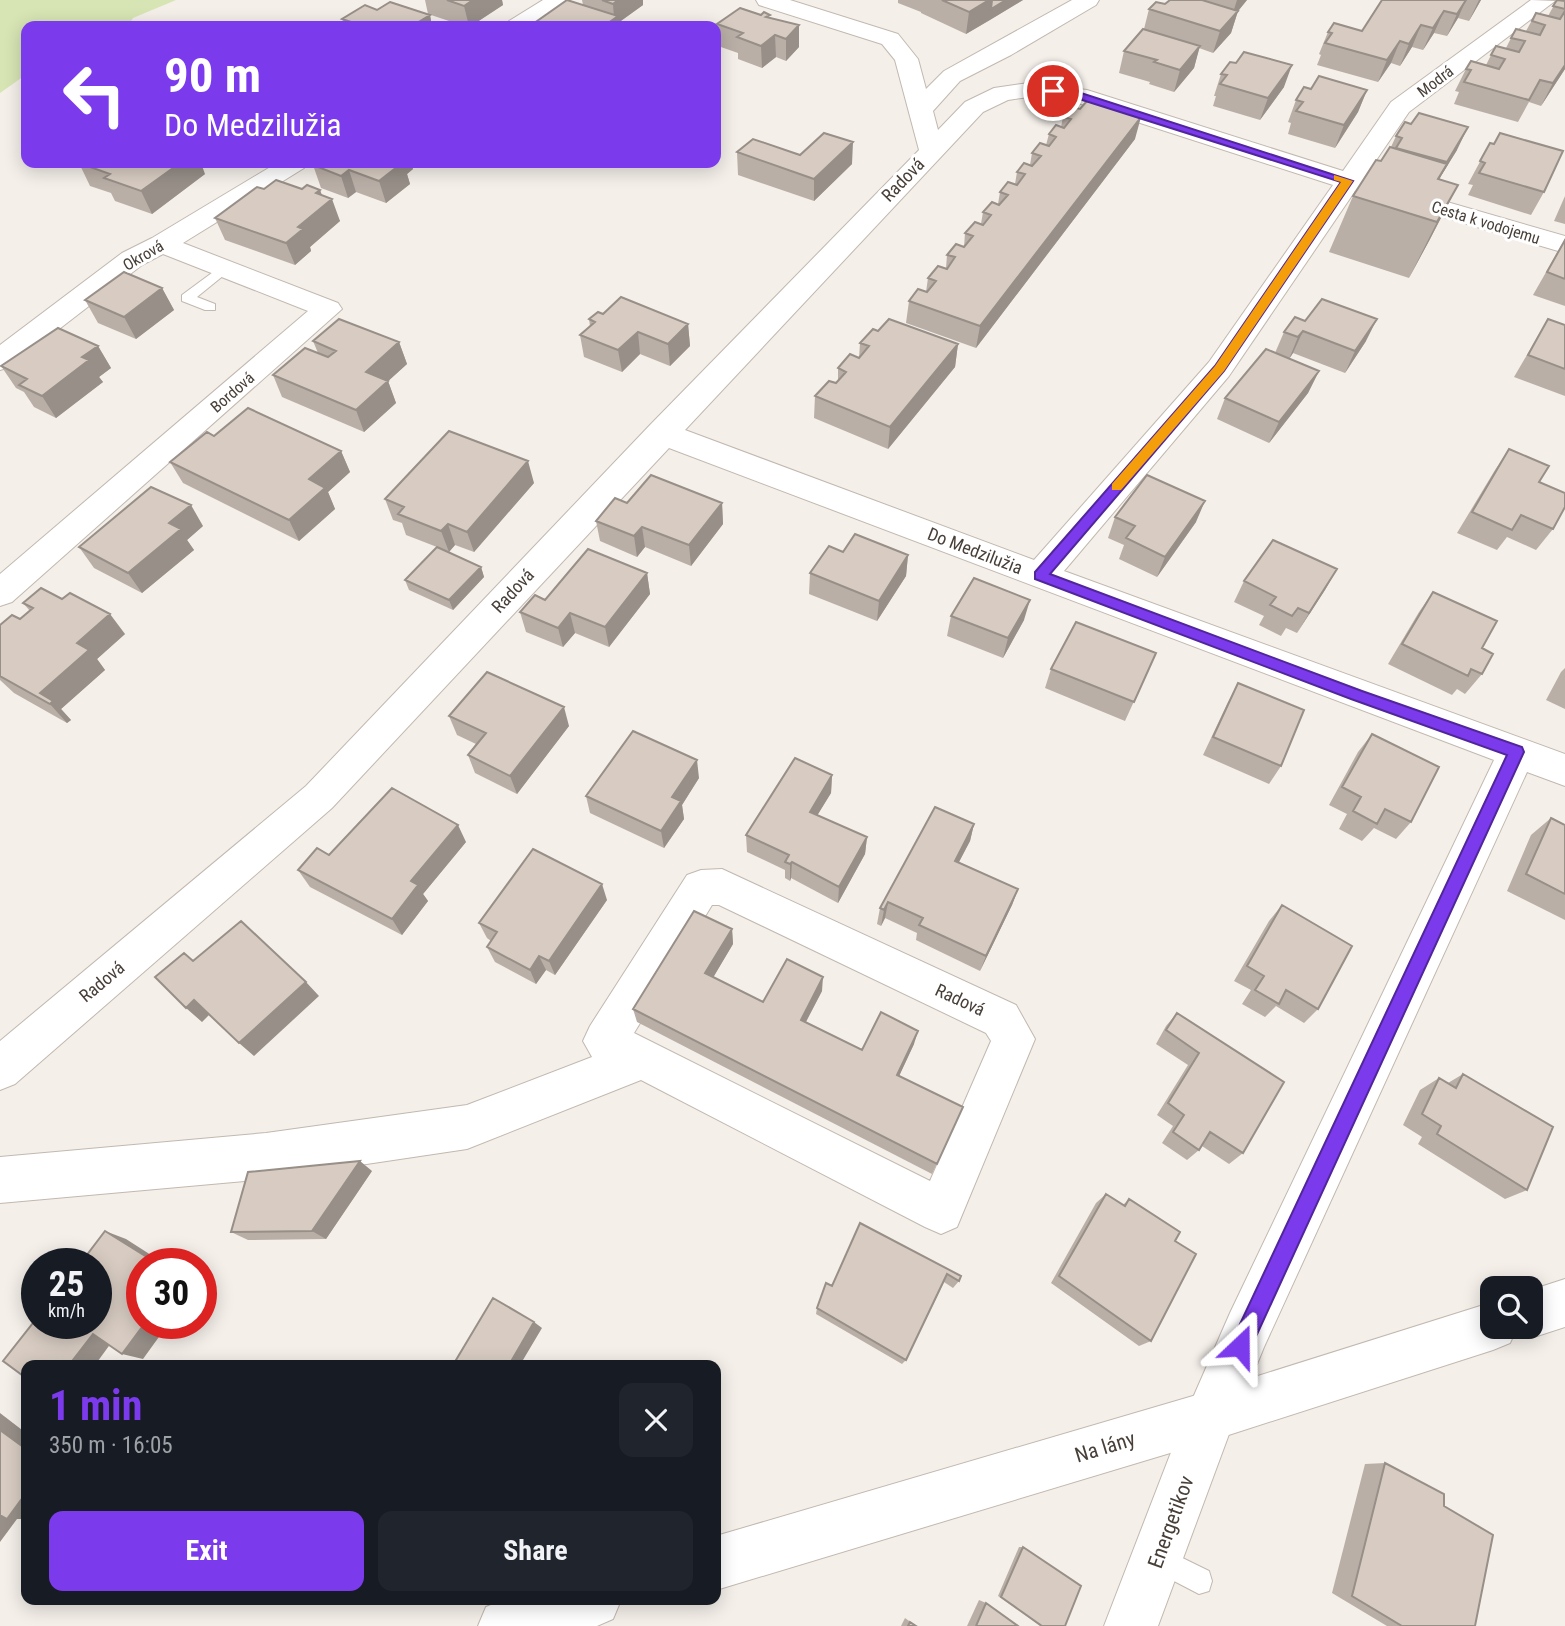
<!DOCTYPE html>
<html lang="en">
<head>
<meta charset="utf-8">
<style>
  body { margin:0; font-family:"Roboto Condensed",sans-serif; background:#20242c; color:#f1f3f6; height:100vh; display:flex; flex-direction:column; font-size:26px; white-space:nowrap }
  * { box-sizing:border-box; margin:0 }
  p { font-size:23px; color:#9ea1a6 }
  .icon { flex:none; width:38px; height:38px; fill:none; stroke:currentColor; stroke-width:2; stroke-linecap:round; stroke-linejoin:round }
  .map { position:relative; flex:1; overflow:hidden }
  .sheet { position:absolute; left:21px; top:1360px; width:700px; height:245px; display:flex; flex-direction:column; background:#171b24; border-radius:14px; box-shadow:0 4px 18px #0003 }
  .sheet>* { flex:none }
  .banner { position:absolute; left:21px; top:21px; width:700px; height:147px; border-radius:14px; box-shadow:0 4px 18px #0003; background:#7c3aed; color:#fff; overflow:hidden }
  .buttons { position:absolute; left:1480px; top:1276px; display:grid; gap:14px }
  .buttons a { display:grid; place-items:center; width:63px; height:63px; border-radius:14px; background:#171b24; box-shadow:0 4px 18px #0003; font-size:35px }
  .speed { position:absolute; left:21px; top:1248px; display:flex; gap:14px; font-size:35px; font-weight:700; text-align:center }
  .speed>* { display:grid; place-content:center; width:91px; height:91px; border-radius:50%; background:#171b24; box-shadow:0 4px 18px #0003; line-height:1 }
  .speed small { font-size:18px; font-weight:400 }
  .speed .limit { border:10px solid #d22; background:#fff; color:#111 }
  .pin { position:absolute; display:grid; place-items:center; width:60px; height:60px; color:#fff; margin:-30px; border:4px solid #fff; border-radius:50%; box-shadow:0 2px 7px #0007 }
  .me { position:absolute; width:77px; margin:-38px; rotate:23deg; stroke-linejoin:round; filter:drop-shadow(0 0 5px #0008) }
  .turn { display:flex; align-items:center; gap:24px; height:147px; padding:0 28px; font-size:32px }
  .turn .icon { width:91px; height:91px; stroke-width:2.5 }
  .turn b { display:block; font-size:49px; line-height:60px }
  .round { display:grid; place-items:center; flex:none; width:74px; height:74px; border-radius:14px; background:#20242c }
  .head { display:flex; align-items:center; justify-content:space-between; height:119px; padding:0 28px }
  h1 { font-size:42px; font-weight:700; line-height:52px; color:#7c3aed }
  .cta { display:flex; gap:14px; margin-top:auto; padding:14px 28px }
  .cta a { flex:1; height:80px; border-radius:14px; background:#7c3aed; color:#fff; font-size:28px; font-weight:700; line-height:80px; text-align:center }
  .cta a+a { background:#20242c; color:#f1f3f6 }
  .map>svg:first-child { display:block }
</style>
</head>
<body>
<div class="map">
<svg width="1565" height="1626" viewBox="0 0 1565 1626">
  <rect width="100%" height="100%" fill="#f4efe9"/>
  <path fill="#d7e5b4" d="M0,0H176L133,18L128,26H26L24,76L0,93Z"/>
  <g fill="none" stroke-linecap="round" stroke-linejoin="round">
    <defs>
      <path id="service" d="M224,264L229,265V271L197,297L215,304V310H205L182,301V295Z
        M1158,1546L1209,1571L1212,1581L1209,1591L1199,1594L1149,1568L1145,1559L1149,1550Z"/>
      <path id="minor" d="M543,0H570L532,26H506L509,21Z
        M756,0H790L898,34L918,59L926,89L944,71L1072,0H1099L1096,5L1011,55L960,81L933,111L938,130L965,102L994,88L1029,83L1087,90L1343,171L1391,102L1531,0L1555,1L1409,112L1364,178L1565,236V253L1355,191L1229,376L1064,571L1565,754V786L1527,772L1264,1347L1235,1418L1158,1626H1104L1185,1416L1230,1313L1494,760L669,448L332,808L15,1084L0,1090V1041L306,786L650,425L919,150L895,60L882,44L759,5ZM1029,97L1075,102L1333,185L1209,362L1034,560L685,430L983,112L1008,100Z
        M277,163H308L304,168L183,243L338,303L342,309L12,602L0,606V574L308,311L163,254L142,265L10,367L0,370V345L122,253L152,238Z
        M722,869L1016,1005L1035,1039L957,1227L941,1234L925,1227L641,1080L467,1149L266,1179L0,1203V1157L266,1133L467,1105L592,1057L583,1041L590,1026L687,875L701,870ZM712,905H719L986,1033L991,1041L930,1181L634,1033Z"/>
      <path id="tertiary" d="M1565,1279V1327L1531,1338L1515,1332L1510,1343L1493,1350L1210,1441L716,1590V1536L1210,1391L1493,1302V1326H1531V1290Z
        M503,1600H621L613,1619L597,1626H478L486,1607Z"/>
    </defs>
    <use href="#service" stroke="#c2b8af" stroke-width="2"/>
    <use href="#minor" stroke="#c2b8af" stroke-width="2"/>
    <use href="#tertiary" stroke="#c2b8af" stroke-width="2"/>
    <use href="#service" fill="#fff" fill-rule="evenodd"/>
    <use href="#minor" fill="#fff" fill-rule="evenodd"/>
    <use href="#tertiary" fill="#fff" fill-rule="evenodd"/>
  </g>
  <path fill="#baafa7" d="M425,0H502L503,5L471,26H464L428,14Z
    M582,0H643V5L618,23L583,5Z
    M898,0H1023L966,34L921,13V12L898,3Z
    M1170,0H1247L1238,11L1231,33L1213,53L1199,48L1194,68L1174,92L1149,84L1150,82L1119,73L1124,51L1144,29L1149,9L1165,4Z
    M1382,0H1481L1469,21L1458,18L1447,36L1434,33L1423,50L1412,47L1400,66L1391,63L1378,82L1317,65L1321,55L1319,54L1328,32L1362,31Z
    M1557,0L1565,1V69L1541,106L1529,102L1518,122L1454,104L1459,92L1455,91L1466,69L1486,65L1491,55L1506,48L1511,38L1526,31L1536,13L1548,16Z
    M377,10L430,15L432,26H345L342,19Z
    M770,18L799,25V47L786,61L776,57L762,68L738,59V53L718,46L717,24Z
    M1221,74L1284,87L1260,120L1213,106L1216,96H1214Z
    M1311,89L1367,90L1358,112L1335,148L1288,134L1291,123L1288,122L1296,100Z
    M1063,117L1135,139L976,348L906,323L909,301L926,292L928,278L946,268L947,255L964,247L965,233L981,224L983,212L998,204L1000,192L1015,184L1017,172L1030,165L1032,153L1046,145L1049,134L1061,127Z
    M1396,136L1457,150L1439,179L1458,185L1429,241L1409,278L1329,252L1353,196L1381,161L1391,147Z
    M1490,143L1544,192L1531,215L1468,195L1473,185L1468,184Z
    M737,152L800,155L852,164L814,201L738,175Z
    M79,163L205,174L152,214L115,201L111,193L90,186Z
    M317,163H411L413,169L407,174L410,184L386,203L356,192L348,198L321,188L313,165Z
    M264,189L320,190L322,195L340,221L310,247L311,251L295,265L225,240L215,218Z
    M1565,196V224L1554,221Z
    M1565,239V306L1533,295Z
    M162,288L174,310L136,339L98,323L85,300Z
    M603,314L688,324L690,346L670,366L640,354L622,372L584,357L580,335L590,326L589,319Z
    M1295,317L1366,341L1345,373L1293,353L1289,359L1319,371L1308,393L1269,443L1217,419L1225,398L1275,353L1284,332Z
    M1548,319L1565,325V396L1514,377Z
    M878,331L958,344L955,367L888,449L814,418L815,396L836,383L838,382V368L859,358L860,343Z
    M313,341L399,342L407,364L388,381L396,403L364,432L282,397L273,375L318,353Z
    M98,346L111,368L99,377L103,382L56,418L34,407L24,392L16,388L1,366Z
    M214,436L341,451L350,472L328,492L335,509L299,541L183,483L170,462Z
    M1509,449L1539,482L1553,529L1536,550L1507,537L1497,550L1457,533L1495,470Z
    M534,483L474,552L455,545L449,552L481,567L484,577L453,610L409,590L405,580L437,547L406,535L402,523L393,520L385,499Z
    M627,503H722L723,524L691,566L645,547L637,557L600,541L596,521Z
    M1115,517L1196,522L1157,577L1119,559L1124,545L1108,538Z
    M203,526L187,540L194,550L142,593L94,568L79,547Z
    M843,552L908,555L906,576L877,621L809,594L810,573Z
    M1337,569L1297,633L1286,628L1281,636L1259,625L1264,616L1234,602L1244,581Z
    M647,573L650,594L609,647L575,633L563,647L526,632L520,612L545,600Z
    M1433,592L1482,648V674L1465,694L1457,689L1452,695L1388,664L1419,612Z
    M23,603L125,634L97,659L105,670L61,709L71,720L67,723L14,693L0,680V625L20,619L30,611Z
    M951,616L1024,620L1003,658L947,636Z
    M1156,653L1125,721L1045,688L1051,669Z
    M1565,668V709L1546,700L1561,672Z
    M1238,683L1281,766L1269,784L1203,755L1228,702Z
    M449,716L569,726L517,794L475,773L468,755L476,744L457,735Z
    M1372,734L1411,822L1396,839L1374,828L1362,841L1339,829L1347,814L1329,805L1358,752Z
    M832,775L831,793L817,815L867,837L865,854L838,903L791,878L790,881L785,878V870L747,852L746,835Z
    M699,778L682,805L684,819L664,848L590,813L586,796Z
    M1551,818L1565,825V920L1507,891L1531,835Z
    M974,824L970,841L959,862L1018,889L1012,905L980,971L916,940L917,933L885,918L881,926L877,924L880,908Z
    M466,842L423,894L428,901L402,935L310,887L298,870L329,855Z
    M607,900L555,975L546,970L536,984L495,962L487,947L491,941L487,938L479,923Z
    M1282,905L1318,1009L1304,1023L1276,1006L1265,1017L1242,1004L1251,990L1234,981L1269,921Z
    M732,929L733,944L713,977L763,1002L822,991L806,1022L862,1050L914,1044L899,1076L963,1107L932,1174L637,1022L633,1009Z
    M1177,1013L1284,1082L1243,1153L1229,1164L1202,1146L1199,1150L1187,1160L1162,1143L1173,1126L1157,1115L1188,1065L1156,1044L1166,1026Z
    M1463,1074L1527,1190L1505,1199L1418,1144L1422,1137L1403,1125L1420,1090L1439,1078L1448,1083Z
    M372,1171L326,1239L248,1240L231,1232Z
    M1106,1194L1123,1205L1129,1199L1175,1241L1151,1341L1139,1346L1051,1283L1096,1203Z
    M860,1223L959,1281L953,1288L944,1282L906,1360L902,1364L816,1314L817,1308L832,1286Z
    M1385,1463L1444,1506L1475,1626H1387L1332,1593L1365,1464Z
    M1019,1547H1023L1065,1626H1040L998,1596Z
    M979,1600L986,1603L1018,1626H967Z
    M905,1618L916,1626H901Z"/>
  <path fill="#978f88" d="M473,0H502L503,5L471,26H469L464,6Z
    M618,0H643V5L618,23L619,26H604L614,18L613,4Z
    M977,0H998L992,3L990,20L966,34L969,12Z
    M1006,0H1023L990,20L991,9Z
    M1237,0H1247L1234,16L1238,11L1231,33L1213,53L1220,31L1231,19Z
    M1466,0L1458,18L1447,36L1457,14Z
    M1479,0H1481L1469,21Z
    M1444,11L1434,33L1423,50L1433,28Z
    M430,15L432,26H412Z
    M799,25V47L786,61V39Z
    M1421,25L1412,47L1400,66L1409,44Z
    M775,35L776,57L762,68L761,46Z
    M1400,41L1391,63L1378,82L1387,60Z
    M1200,46L1194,68L1174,92L1180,70Z
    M1292,65L1284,87L1260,120L1268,98Z
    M1565,65V69L1541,106L1553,83Z
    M1367,90L1358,112L1335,148L1344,125Z
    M1141,117L1135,139L976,348L980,326Z
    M1468,127L1457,150L1441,176L1421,217L1438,179Z
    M853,142L852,164L814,201V179Z
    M180,163H201L205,174L152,214L141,191Z
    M393,163H411L413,169L407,174L410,184L386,203L379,181Z
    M349,170L356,192L348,198L341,176Z
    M1458,185L1429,241L1409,278L1437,222Z
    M320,190L325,205L332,199L340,221L310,247L311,251L295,265L286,243L298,227L316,193Z
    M162,288L174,310L136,339L124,317Z
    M1377,319L1366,341L1345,373L1355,351Z
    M688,324L690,346L670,366L668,344Z
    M1303,331L1293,353L1289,359L1298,337Z
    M638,332L640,354L622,372L618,350Z
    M399,342L407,364L374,394L366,372Z
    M958,344L955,367L888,449L890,427Z
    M98,346L111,368L99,377L103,382L56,418L42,396L82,357Z
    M1319,371L1308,393L1269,443L1279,422Z
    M388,381L396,403L364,432L356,410Z
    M341,451L350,472L328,492L335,509L299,541L289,520L309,479Z
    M528,461L534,483L474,552L467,532Z
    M1205,501L1196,522L1157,577L1165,557Z
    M722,503L723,524L691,566L689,545Z
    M191,505L203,526L187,540L194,550L142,593L128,573L169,523Z
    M448,524L455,545L449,552L441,531Z
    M642,527L645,547L637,557L634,536Z
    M908,555L906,576L877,621L879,601Z
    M481,567L484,577L453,610L449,600Z
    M1337,569L1325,590L1297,633L1309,613Z
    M647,573L650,594L609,647L605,627Z
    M1030,600L1024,620L1003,658L1008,638Z
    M570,613L575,633L563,647L558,628Z
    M110,614L125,634L97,659L105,670L61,709L71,720L67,723L40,693L77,643Z
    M564,707L569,726L517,794L510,776Z
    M697,760L699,778L682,805L684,819L664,848L661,831L672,797Z
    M832,775L831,793L809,829L810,812Z
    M974,824L970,841L951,877L955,861Z
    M458,825L466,842L423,894L428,901L402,935L392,919L411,881Z
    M867,837L865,854L838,903L839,887Z
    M792,862L791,878L790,881V864Z
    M602,884L607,900L555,975L549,961Z
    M1018,889L1012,905L980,971L986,956Z
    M888,902L885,918L881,926L884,910Z
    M732,929L733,944L707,988L705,973Z
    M539,956L546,970L536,984L530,970Z
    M823,977L822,991L800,1033L801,1020Z
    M306,982L319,996L254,1056L239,1043Z
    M194,1000L210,1014L202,1022L186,1008Z
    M918,1031L914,1044L894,1087L897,1075Z
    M360,1161L372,1171L326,1239L312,1231Z
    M105,1231L126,1239L165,1264H158Z
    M534,1322L542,1328L520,1365H509Z
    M145,1323H169L143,1359L122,1354Z
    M93,1334L114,1339L95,1365H69Z
    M0,1413L26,1433V1449L0,1430Z
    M26,1493V1519H17L0,1542V1512Z"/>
  <path fill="#d8ccc2" stroke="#978f88" stroke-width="2" d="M447,0H473L464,6Z
    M567,0L618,16L604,26H530Z
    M602,0H618L613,4Z
    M942,0H989L969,12Z
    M992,0H1006L991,9Z
    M1170,0H1202L1238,11L1220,31L1149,9L1156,2L1165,4Z
    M1382,0H1466L1457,14L1444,11L1433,28L1421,25L1409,44L1400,41L1387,60L1325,43L1332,33L1328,32L1334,23L1362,31Z
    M1557,0L1565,1V9L1553,6Z
    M390,2L430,15L412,26H363L342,19L365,5L377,10Z
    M740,8L761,15L764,12L770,15L766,17L799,25L786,39L775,35L761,46L737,37L743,33L717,24Z
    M1565,11V65L1553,83L1540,80L1529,100L1464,82L1471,70L1466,69L1471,61L1499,69L1505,59L1491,55L1496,46L1519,52L1525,41L1511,38L1516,29L1540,35L1545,25L1532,21L1536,13L1560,19Z
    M1143,29L1200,46L1180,70L1154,62L1157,60L1124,51Z
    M1244,52L1292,65L1268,98L1220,84L1227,75L1221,74L1230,62L1236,63Z
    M1319,76L1367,90L1344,125L1296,111L1303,102L1296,100L1304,87L1311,89Z
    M1087,101L1141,117L980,326L909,301L918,289L927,292L936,281L928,278L938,266L947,269L955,257L947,255L956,244L964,247L973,236L965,233L975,222L983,225L991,215L983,212L992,202L999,205L1008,195L1000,192L1008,182L1017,185L1025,174L1017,172L1024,163L1032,166L1041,156L1032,153L1040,143L1049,146L1056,137L1049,134L1056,125L1064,128L1071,119L1063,117L1072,107L1080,109Z
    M1419,113L1468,127L1447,162L1396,148L1402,138L1396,136L1405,122L1411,124Z
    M824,133L853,142L814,179L737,152L753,139L800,155Z
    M1500,133L1563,151L1544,192L1479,173L1485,163L1480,161L1490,143L1494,144Z
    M1390,147L1447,164L1438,179L1458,185L1437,222L1353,196L1376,160L1381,161Z
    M79,163H180L141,191L104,178L110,174Z
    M317,163H402L379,181L349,170L341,176L313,165Z
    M276,180L302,189L307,185L320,190L316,193L332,199L298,227L303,229L286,243L215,218L257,187L264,189Z
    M1565,240V279L1547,272Z
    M124,272L162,288L124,317L85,300Z
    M621,297L688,324L668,344L638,332L618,350L580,335L595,322L589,319L598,312L603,314Z
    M1322,299L1377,319L1355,351L1303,331L1298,337L1284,332L1295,317L1305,321Z
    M339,319L399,342L366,372L388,381L356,410L273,375L305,348L328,357L336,351L313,341Z
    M889,319L958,344L890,427L815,396L829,381L836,383L846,372L838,368L850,354L859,358L869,346L860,343L873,329L878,331Z
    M1548,319L1565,325V369L1528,355Z
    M58,328L98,346L82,357L89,360L42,396L19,385L27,379L1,366Z
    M1266,349L1319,371L1279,422L1225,398Z
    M248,408L341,451L309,479L325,488L289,520L170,462L207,432L214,436Z
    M449,431L528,461L467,532L448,524L441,531L398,514L404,507L385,499Z
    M1509,449L1549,466L1539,482L1565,493V507L1553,529L1521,515L1512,530L1472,512Z
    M651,475L722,503L689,545L642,527L634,536L596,521L615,498L627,503Z
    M1147,475L1205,501L1165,557L1126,538L1135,526L1115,517Z
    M151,487L191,505L169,523L181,529L128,573L79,547Z
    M855,534L908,555L879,601L810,573L829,546L843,552Z
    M1273,540L1337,569L1309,613L1298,608L1292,616L1270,605L1276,597L1244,581Z
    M437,547L481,567L449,600L405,580Z
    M588,549L647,573L605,627L570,613L558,628L520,612L535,595L545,600Z
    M974,578L1030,600L1008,638L951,616Z
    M41,588L62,599L70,593L110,614L77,643L89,650L40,693L53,701L50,704L0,676V625L12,615L20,619L33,608L23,603Z
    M1433,592L1497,621L1482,648L1493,654L1482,674L1471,669L1468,676L1402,644Z
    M1076,622L1156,653L1134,702L1051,669Z
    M487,672L564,707L510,776L468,755L486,733L449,716Z
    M1238,683L1304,710L1281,766L1213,737Z
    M633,731L697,760L672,797L681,801L661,831L586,796Z
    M1372,734L1439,767L1411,822L1385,809L1377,824L1353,811L1361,797L1342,787Z
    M795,758L832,775L810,812L867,837L839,887L792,862L790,864L785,862L789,855L746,835Z
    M392,788L458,825L411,881L418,885L392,919L298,870L317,848L329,855Z
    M935,807L974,824L955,861L1018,889L986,956L919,925L923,918L888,902L884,910L880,908Z
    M1551,818L1565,825V894L1526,874Z
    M533,849L602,884L549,961L539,956L530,970L487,947L497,932L479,923Z
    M1282,905L1352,946L1318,1009L1286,990L1279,1004L1255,990L1264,976L1247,966Z
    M694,911L732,929L705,973L763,1002L787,959L823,977L801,1020L862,1050L881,1012L918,1031L897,1075L963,1107L937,1164L633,1009Z
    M241,921L306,982L239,1043L194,1000L186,1008L155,977L184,953L193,961Z
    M1177,1013L1284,1082L1243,1153L1210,1132L1199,1150L1173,1132L1184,1115L1168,1103L1199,1053L1166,1030Z
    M1463,1074L1553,1127L1527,1190L1437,1134L1441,1126L1422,1114L1439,1078L1456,1088Z
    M360,1161L312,1231L231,1232L248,1172Z
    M1106,1194L1125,1206L1129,1199L1180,1232L1175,1241L1196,1254L1151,1341L1059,1276Z
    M860,1223L961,1276L959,1281L947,1274L906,1360L817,1308L826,1283L832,1286Z
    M105,1231L158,1264H142V1323H145L122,1354L93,1334L69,1365H26V1378L3,1361L37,1318V1323H96V1264H80Z
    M493,1298L534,1322L509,1365H453Z
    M0,1430L26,1449V1493L7,1519L0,1515Z
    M1385,1463L1444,1494V1506L1493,1535L1475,1626H1402L1352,1596Z
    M1023,1547L1081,1586L1065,1626H1042L1001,1597Z
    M986,1603L1018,1626H976Z
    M910,1622L916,1626H908Z"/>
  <path fill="#7c3aed" stroke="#51269a" stroke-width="2" d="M1053,88L1081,93L1353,181L1224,371L1050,574L1362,691L1522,747L1524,752L1248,1354L1240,1357L1233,1354L1230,1346L1233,1339L1507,755L1351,699L1035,579V572L1215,366L1341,182L1076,98L1049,93V89Z"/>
  <path fill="#f59e0b" d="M1334,175L1353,181L1224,371L1121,490H1112V484L1215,366L1341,182L1334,180Z"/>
  <g text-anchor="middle" stroke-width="6" stroke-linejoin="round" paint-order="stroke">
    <g font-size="16" fill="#473f38" stroke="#fff">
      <text transform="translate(1435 81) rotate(-37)" y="6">Modrá</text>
      <text transform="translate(1486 222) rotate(17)" y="6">Cesta k vodojemu</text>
      <text transform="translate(143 255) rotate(-30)" y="6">Okrová</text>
      <text transform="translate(232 392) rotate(-41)" y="6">Bordová</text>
    </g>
    <g font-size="18" fill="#473f38" stroke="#fff">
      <text transform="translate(903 180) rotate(-46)" y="6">Radová</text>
      <text transform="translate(975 551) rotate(21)" y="6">Do Medzilužia</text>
      <text transform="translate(513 591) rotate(-47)" y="6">Radová</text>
      <text transform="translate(102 982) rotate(-40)" y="6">Radová</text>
      <text transform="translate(960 1000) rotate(25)" y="6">Radová</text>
    </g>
    <g font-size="21" fill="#473f38" stroke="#fff">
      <text transform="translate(1105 1447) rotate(-17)" y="7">Na lány</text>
      <text transform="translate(1171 1522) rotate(-70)" y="7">Energetikov</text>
    </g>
  </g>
</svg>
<div class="buttons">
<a><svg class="icon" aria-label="search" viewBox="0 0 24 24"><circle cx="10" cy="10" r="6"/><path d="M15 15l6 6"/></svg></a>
</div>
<div class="speed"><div>25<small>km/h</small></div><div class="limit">30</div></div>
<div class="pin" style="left:1053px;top:91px;background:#d93025"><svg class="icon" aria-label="arrive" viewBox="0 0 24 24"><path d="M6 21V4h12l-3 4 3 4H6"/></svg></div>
<svg class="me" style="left:1240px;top:1346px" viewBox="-20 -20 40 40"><path d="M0-17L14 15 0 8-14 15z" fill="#7c3aed" stroke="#fff" stroke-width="4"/></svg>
<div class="banner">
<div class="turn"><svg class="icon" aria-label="left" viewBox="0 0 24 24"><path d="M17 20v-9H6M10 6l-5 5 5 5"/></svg><div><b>90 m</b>Do Medzilužia</div></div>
</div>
<section class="sheet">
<div class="head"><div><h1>1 min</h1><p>350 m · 16:05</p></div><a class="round"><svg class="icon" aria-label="close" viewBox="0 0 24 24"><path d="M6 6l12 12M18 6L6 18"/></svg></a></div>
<div class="cta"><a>Exit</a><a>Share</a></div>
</section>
</div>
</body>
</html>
